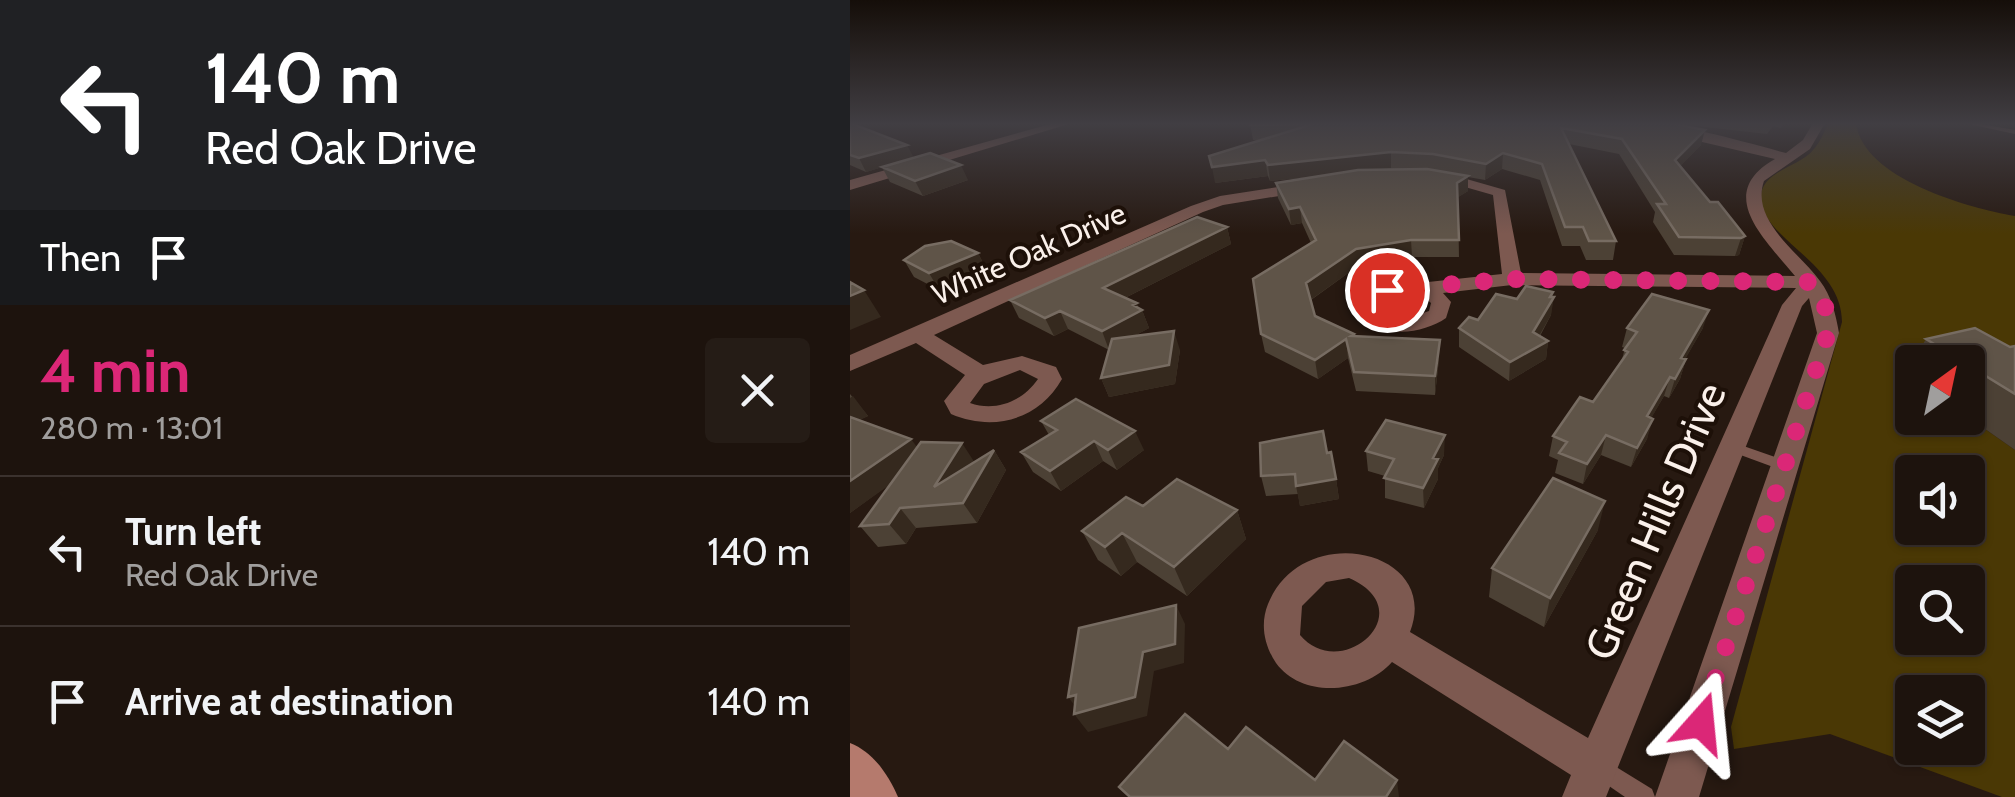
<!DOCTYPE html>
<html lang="en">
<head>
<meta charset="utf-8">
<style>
  body { margin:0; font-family:Cabin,sans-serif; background:#251c16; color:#f1f3f6; height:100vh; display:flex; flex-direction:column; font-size:38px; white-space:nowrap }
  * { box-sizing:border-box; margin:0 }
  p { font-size:32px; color:#a09e9d }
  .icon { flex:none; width:55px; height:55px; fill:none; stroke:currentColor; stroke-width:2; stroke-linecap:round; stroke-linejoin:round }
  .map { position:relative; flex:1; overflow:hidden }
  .sheet { display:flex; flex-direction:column; background:#1d130d; width:850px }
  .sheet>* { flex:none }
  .top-card { background:#202124; color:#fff; overflow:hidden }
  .needle { width:65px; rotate:33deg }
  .tools { position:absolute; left:1045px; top:345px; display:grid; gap:20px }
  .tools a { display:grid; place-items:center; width:90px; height:90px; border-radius:10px; background:#1d130d; box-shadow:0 2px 8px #0004,0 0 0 2px #3b322e; font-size:50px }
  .pin { position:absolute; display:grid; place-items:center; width:85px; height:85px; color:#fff; margin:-42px; border:5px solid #fff; border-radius:50%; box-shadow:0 2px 10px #0007 }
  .me { position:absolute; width:110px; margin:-55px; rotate:18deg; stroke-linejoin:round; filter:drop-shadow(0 0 8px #0008) }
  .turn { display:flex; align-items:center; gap:35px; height:210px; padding:0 40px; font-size:45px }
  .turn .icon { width:130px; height:130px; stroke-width:2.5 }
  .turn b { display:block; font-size:70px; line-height:85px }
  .then { display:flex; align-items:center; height:95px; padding:0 40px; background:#0003; gap:20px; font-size:38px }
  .round { display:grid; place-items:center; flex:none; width:105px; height:105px; border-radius:10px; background:#251c16 }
  .headline { display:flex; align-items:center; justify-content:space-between; height:170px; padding:0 40px }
  h1 { font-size:60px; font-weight:700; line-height:75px; color:#db2777 }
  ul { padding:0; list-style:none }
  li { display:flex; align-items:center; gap:30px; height:150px; padding:0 40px; border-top:2px solid #3b322e }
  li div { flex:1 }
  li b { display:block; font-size:38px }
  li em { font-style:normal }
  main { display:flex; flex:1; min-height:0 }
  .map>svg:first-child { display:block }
</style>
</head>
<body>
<main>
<section class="sheet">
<div class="top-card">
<div class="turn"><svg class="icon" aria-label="left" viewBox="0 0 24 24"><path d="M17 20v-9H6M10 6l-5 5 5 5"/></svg><div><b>140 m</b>Red Oak Drive</div></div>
<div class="then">Then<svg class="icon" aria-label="arrive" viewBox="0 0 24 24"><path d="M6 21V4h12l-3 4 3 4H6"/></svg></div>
</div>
<div class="headline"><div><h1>4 min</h1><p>280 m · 13:01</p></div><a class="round"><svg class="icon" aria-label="close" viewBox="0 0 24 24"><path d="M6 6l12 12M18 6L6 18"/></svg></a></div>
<ul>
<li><svg class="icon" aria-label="left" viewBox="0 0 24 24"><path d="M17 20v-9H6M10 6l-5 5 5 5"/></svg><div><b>Turn left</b><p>Red Oak Drive</p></div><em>140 m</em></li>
<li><svg class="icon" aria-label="arrive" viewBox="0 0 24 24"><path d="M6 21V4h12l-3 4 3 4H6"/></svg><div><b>Arrive at destination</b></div><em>140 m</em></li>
</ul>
</section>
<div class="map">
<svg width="1165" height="797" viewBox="0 0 1165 797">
  <rect width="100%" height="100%" fill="#271911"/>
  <path fill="#4a3805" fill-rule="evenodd" d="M979,123H1006C1013,179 1119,208 1165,216V375L1118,362H1062V418L1118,417L1165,450V797H1152L980,734L884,749L881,727L992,322C992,265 916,240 911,202C907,171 949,168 963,150C970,143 974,131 979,123ZM1062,472H1118V528H1062ZM1062,582H1118V638H1062ZM1062,692H1118V748H1062Z"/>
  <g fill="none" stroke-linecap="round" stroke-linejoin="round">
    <path fill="#7d5950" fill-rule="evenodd" d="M1114,123H1125L1165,130V134Z
      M882,442L939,462L941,466L939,470L934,471L877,450L875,447L877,444Z
      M750,757L802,789L805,797H775L743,775L739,768L743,761Z"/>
    <path fill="#7d5950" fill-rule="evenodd" d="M204,123H222L0,190V180Z
      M771,123C826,121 882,139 936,153L953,140L963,123H975L960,149L914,181C900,221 950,253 970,281C981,295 986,315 989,333L849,797H805L967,333L959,298L952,306L756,797H712L721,775L542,662C515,693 453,700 426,663C414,645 410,624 418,604C452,519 592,549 560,632L738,738L932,305L946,288L662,285L593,293L601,302L596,318C572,335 523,341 510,307L521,291L559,281L569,283L652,274L643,195L580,177V171L585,170L655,190L671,273L945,276C916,240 863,194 925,159ZM559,293L573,296L581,303L579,311L555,319L531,310L535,299ZM499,578C574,611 491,684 450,635L452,606L476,582Z
      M461,182L469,187L466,190L373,205L353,212L84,335L133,365L172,356L206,367L212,379C189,420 143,432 101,414L94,401L115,375L66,343L0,371V355L341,206L370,196ZM170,370L188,379C173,401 146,412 120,403L134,384Z"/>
    <path fill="#b57a6d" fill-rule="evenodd" d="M0,743C23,752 38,774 48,797H0Z"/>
  </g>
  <path fill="#4c4135" d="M0,123L64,158L118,180L73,196L40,182L32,167L16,172L0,165Z
    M400,123H934L931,128L923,126L917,134L820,123L851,145L830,166L860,202L895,236L889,255L885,256L824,255L803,222L805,212L769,154L719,144L766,241L763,260H736L730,246H712L690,180L652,169L635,180L618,177V191L608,197L609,257H562L508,266L461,300L465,316L504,336L589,359L585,395L506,391L498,358L468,379L415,352L411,334L461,243L452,223L441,225L428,198L426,183L478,175L420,181L418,176L365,183L413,140H403Z
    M377,227L381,244L275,298L292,310L299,328L284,336L330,350L325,384L259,397L251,378L259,350L218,329L204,336L169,318L160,300Z
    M128,253L137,271L89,290L64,277L54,260Z
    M702,297L701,315L690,336L698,341L696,359L659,381L609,347V328L667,299Z
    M777,328H853L835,359H836L830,379L819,398L814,396L801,418L797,439L781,467L751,455L733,484L705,473L708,460L699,456L703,436L743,402L771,363L775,348L772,347Z
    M1076,339L1160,347L1165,346V450L1118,417V362H1062V380L1055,374Z
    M0,394L18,416L9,420L67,447L124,462L144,450L156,470L127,523L66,528L56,544L28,547L10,526L41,483L0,513Z
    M191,421L294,450L267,470L253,461L211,491L183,472L171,452L199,435Z
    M516,451L594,455L588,468V479L574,508L535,498V476L518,471Z
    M477,453L486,479L489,499L450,506L448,494L416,496L411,476Z
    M293,506L387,510L396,539L337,596L287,562L271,576L248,560L232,531Z
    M748,530L694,627L639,597L642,568Z"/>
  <path fill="#35291e" d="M855,130L851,145L821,176L825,160Z
    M57,145L64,158L16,172L9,158Z
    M541,152V168L420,181L418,165Z
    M653,153L652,169L635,180L636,164Z
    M415,160L418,176L365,183L362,167Z
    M111,165L118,180L73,196L65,181Z
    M618,176V191L607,198V183Z
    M450,207L452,223L441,225L439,209Z
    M377,227L381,244L259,306L253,288Z
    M895,236L889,255L885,256L891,238Z
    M561,240L562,257L508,266L459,301L456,283L506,249Z
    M128,253L137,271L89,290L79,273Z
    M14,290L31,317L0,330V296Z
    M703,292L701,302L704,297L701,315L681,350L683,332Z
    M287,303L290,311L292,310L299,328L259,350L252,331Z
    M859,310L853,328L825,377L831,358Z
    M210,311L218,329L204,336L195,318Z
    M324,331L330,350L325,384L259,397L251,378Z
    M496,339L498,358L468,379L465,360Z
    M590,340L589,359L585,395V376Z
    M698,341L696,359L659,381L660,362Z
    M836,359L830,379L819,398L825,379Z
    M820,377L814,396L791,436L797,416Z
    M3,396L18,416L0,425V398Z
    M803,419L797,439L781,467L787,448Z
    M285,431L294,450L267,470L258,450Z
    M595,435L594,455L588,468V479L574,508L573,488L583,458Z
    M756,435L751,455L733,484L737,464Z
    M61,439L76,459L0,513V481Z
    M244,441L253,461L211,491L200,471Z
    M112,443L125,463L84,487Z
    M144,450L156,470L127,523L113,503Z
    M486,479L489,499L450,506L446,486Z
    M755,501L748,530L694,627L700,598Z
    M50,508L66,528L56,544L39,524Z
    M387,510L396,539L337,596L324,567Z
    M272,533L287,562L271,576L255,547Z
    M326,605L335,624L334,663L304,671L297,716L238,732L224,714L230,712L218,697L226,695L293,652Z
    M547,780L549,797H536Z"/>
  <path fill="#5f5448" stroke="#776c62" stroke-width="2.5" d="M0,123L57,145L9,158L0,155Z
    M400,123H820L855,130L825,160L860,202H868L895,236L891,238L829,237L807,204H816L772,139L711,128L766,241H739L733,227H715L692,164L653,153L636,164L583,154L541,152L418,165L415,160L362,167L359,156L463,124L400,125Z
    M80,153L111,165L65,181L32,167Z
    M577,169L618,176L607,183L609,240H561L506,249L456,283L465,316L504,334L501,336L590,340L585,376L504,372L496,339L465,360L411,334L403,279L466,240L450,207L439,209L426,183L508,170Z
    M347,217L377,227L253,288L287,303L283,305L292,310L252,331L210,311L195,318L160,300Z
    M101,241L128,253L79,273L54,260L75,246Z
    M0,282L14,290L0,296Z
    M676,286L703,292L700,297H704L683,332L698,341L660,362L609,328L619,317L628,320L646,294L667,299Z
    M802,294L859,310L831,358L836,359L825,379L820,377L797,416L803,419L787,448L756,435L737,464L709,453L717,442L703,436L730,397L743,402L778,352L774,350L787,332L777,328Z
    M1125,328L1160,347L1165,346V394L1118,365V362H1114L1076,339Z
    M324,331L319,365L251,378L262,339Z
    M226,399L285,431L258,450L244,441L200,471L171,452L207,430L191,421Z
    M0,417L61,439L0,481Z
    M536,420L595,435L583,458L588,459L573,488L534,478L544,459L516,451Z
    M473,431L477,453L481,452L486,479L446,486L445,474L411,476L410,443Z
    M71,442L112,443L84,487L144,450L113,503L50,508L39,524L10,526Z
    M703,478L755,501L700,598L642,568Z
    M327,479L387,510L324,567L272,533L255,547L232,531L276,497L293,506Z
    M326,605L325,644L293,652L285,697L224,714L226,695L218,697L229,628Z
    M335,714L378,749L396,727L465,780L494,741L547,780L536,797H280L269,787Z"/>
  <linearGradient id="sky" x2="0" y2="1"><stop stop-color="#150e09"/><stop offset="0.53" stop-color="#413e43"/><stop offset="1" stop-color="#413e43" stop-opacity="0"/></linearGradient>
  <rect width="1165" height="234" fill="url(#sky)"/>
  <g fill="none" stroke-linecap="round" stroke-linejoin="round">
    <path stroke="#db2777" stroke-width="18" stroke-dasharray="0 32.4" d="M537,290L662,279L961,282C974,300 979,311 978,333L851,723"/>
  </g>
  <g text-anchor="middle" stroke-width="8" stroke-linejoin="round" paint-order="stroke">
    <g font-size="30" fill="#faf0ea" stroke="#1d1008">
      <text transform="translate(179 254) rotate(-24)" y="10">White Oak Drive</text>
    </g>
    <g font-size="42" fill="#faf0ea" stroke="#1d1008">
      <text transform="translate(805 521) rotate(-67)" y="15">Green Hills Drive</text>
    </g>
  </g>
</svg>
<div class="tools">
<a><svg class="needle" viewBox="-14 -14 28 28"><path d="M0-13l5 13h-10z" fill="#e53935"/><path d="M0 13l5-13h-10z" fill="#a09e9d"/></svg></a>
<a><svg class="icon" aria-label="sound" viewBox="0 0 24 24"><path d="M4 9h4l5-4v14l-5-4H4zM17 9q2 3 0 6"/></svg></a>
<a><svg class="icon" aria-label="search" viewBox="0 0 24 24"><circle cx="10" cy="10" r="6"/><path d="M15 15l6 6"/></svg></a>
<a><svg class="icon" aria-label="layers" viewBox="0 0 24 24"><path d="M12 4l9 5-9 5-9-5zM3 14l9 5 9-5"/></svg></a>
</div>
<div class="pin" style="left:537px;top:290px;background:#d93025"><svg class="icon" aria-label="arrive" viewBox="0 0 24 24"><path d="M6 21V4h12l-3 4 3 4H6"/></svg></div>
<svg class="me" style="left:851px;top:723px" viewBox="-20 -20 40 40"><path d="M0-17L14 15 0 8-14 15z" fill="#db2777" stroke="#fff" stroke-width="4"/></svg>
</div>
</main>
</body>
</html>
